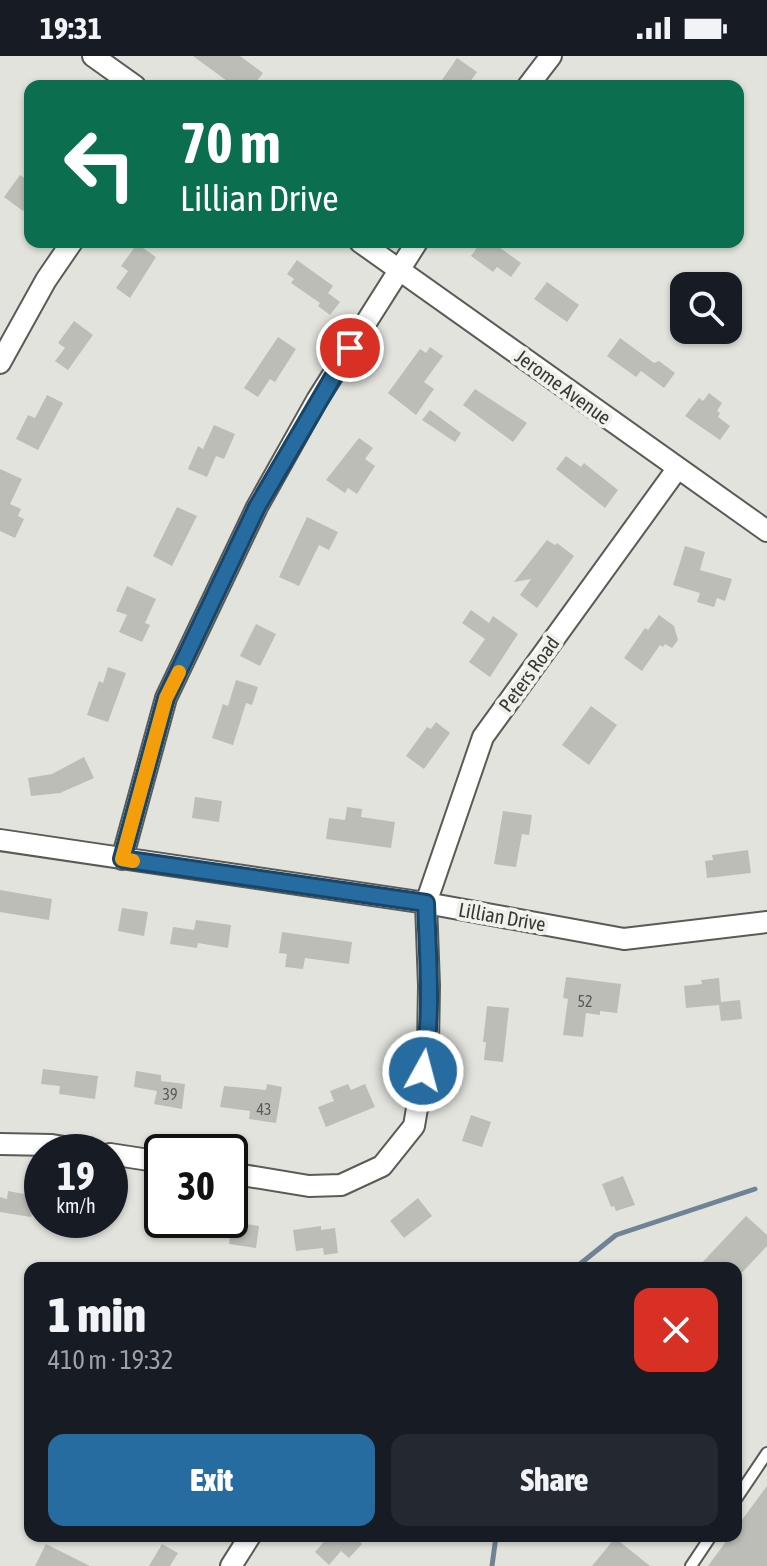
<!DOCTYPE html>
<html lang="en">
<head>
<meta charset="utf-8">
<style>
  body { margin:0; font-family:"Asap Condensed",sans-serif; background:#242831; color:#f1f3f6; height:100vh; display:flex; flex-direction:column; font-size:30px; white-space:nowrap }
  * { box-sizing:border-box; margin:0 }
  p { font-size:26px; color:#9ea1a6 }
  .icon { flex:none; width:44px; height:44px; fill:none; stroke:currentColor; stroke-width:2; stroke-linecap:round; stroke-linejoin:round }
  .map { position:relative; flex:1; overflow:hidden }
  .drawer { position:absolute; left:24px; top:1206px; width:718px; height:280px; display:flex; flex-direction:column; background:#171b24; border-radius:16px; box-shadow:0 2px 6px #0004 }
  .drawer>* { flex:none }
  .top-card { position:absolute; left:24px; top:24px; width:720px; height:168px; border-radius:16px; box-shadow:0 2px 6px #0004; background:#0b6e4f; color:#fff; overflow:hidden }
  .controls { position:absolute; left:670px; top:216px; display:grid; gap:16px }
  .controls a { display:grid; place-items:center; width:72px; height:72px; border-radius:16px; background:#171b24; box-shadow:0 2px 6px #0004; font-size:40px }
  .speed { position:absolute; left:24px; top:1078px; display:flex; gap:16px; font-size:40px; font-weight:700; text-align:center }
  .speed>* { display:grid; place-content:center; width:104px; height:104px; border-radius:50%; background:#171b24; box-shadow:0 2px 6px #0004; line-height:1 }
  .speed small { font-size:20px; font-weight:400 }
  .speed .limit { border:4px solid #111; border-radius:12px; background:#fff; color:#111 }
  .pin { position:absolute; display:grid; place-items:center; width:68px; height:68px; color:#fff; margin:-34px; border:4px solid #fff; border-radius:50%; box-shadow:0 2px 8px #0007 }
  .me { position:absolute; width:88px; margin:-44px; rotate:7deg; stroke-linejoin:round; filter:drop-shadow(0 0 6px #0008) }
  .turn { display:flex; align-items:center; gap:28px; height:168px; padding:0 24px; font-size:36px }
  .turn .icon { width:104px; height:104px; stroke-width:2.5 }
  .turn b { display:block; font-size:56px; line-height:68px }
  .round { display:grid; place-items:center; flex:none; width:84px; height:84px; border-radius:16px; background:#242831 }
  .summary { display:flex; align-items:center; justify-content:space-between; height:136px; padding:0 24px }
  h1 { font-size:48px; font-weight:800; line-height:60px }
  .button { display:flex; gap:16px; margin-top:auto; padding:16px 24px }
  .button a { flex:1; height:92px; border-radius:16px; background:#266ca0; color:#fff; font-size:32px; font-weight:800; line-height:92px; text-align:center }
  .button a+a { background:#242831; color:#f1f3f6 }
  .status { display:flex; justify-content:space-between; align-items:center; height:56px; padding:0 40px; background:#171b24; direction:ltr }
  .status svg { height:22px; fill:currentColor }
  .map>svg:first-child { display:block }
</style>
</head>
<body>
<div class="status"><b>19:31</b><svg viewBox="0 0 49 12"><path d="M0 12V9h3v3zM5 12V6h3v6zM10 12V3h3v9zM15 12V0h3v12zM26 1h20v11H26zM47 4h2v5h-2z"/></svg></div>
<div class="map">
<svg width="767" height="1510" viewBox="0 0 767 1510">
  <rect width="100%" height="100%" fill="#e3e3de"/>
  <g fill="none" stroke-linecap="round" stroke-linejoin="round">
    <path stroke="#6f8394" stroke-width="5" d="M575,1212L616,1179L755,1133
      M492,1510L496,1480"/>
  </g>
  <path fill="#bdbdb8" d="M193,0H240L263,17L253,30H234Z
    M457,2L477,16L467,30H438Z
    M20,119L30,126V146L23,155L4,141Z
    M481,186H492L521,207L511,221L497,211L493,216L471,200Z
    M137,188L156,201L130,242L116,232L128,215L121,210Z
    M297,204L333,230L328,237L340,246L330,259L318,250L320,247L291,227L294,223L287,218Z
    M547,226L579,249L567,266L534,243Z
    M74,265L93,279L68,314L55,305L65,292L58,287Z
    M278,281L296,293L275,326L270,323L258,341L244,332Z
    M620,282L654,307L659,305L675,317L664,332L641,315L636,321L607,300Z
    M430,291L443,300L424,326L434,333L416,359L388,337L420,293L426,297Z
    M475,333L527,367L513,386L463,349Z
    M709,337L722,347L717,355L720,357L718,361L730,370L720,384L685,360L699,342L703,345Z
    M47,339L63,347L38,394L16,383L28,359L35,362Z
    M430,354L461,377L455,386L422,364Z
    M214,369L235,378L224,403L216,400L207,421L188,413L198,390L203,393Z
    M359,382L373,392L365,403L375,410L357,438L348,432L345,437L326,424Z
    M566,400L581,411L584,407L618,434L605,452L556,413Z
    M0,413L22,423L10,448L21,453L18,460L24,463L15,482L0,475Z
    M177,451L197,460L172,510L153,500Z
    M307,461L338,476L329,494L319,489L299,530L279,521Z
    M547,484L555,489L557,487L574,500L537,552L520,539L531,523L514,526Z
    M685,490L705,496L700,514L732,523L725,545L717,542L714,551L697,546L700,537L673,529Z
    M127,530L156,543L145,567L150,569L142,586L119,576L127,559L116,555Z
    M471,554L489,567L493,560L518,578L490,621L469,606L485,583L462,567Z
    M659,559L674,570L678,584L672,592L665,588L663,591L660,589L642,615L624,602L645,572L648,574Z
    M256,568L276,578L260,610L240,600Z
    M108,611L126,617L108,666L87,659L99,625L103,627Z
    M236,624L258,631L252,649L246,647L233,689L212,682L223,648L228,650Z
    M591,650L617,669L589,709L562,689Z
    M436,666L450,677L424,713L406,700L427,671L431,673Z
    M84,701L94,722L60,737L31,740L28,722L52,718Z
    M195,741L222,745L219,766L192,762Z
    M347,751L362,753L361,761L395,766L391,792L326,783L329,762L345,764Z
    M503,755L532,759L529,779L522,778L516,811L494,808Z
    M748,794L751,817L707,822L705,805L713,804L712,799Z
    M0,834L52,843L49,864L0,856Z
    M122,852L148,856L144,880L118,875Z
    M196,864L231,869L228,892L198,887L197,892L170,888L173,871L194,874Z
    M282,876L352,886L349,908L305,902L303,913L285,911L287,898L279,897Z
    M566,921L621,928L617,957L600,955V959L586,957L583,981L563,979L568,943L563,942Z
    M719,922L721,946L740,944L742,963L721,965L719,949L686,952L684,930L702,928L701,924Z
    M487,950L509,952L503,1006L484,1004L486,986H483Z
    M43,1013L98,1020L95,1043L59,1038L60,1030L41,1028Z
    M136,1015L161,1019V1025L185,1028L182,1053L154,1048L157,1035L134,1031Z
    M267,1028L282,1031L276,1067L249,1063L250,1055L220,1051L224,1030L266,1034Z
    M348,1028L351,1034L365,1028L375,1051L326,1071L318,1051L334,1045L330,1035Z
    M471,1059L491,1066L482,1091L462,1085Z
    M623,1120L635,1149L616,1155L614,1150L611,1151L602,1128Z
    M8,1135L35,1140L31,1161L0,1156V1141L7,1143Z
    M418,1142L432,1160L404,1182L390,1165Z
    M746,1160L767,1179V1190L736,1223V1212H697Z
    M156,1164H183L181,1181L154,1177Z
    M232,1166L259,1170L256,1192L229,1188Z
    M321,1170V1174L335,1172L338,1197L324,1199L323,1192L296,1195L293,1174Z
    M767,1430V1510H708L730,1480H736V1472Z
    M324,1480H355L362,1488L349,1502L341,1495L329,1509L315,1496L327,1482Z
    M615,1482L650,1510H592Z
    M46,1488L90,1510H35Z
    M162,1488L178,1497L170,1510H149Z"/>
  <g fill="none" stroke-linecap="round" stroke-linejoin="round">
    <defs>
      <path id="lane" d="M736,1443L767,1397
        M691,1510L711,1480"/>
      <path id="street" d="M93,0L135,30
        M528,30L551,0
        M360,186L767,475
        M0,307L46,224L72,186
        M0,784L426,847L624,883L767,866
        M122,803L166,642L257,451L317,344L417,186
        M0,1088L52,1089L95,1096
        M110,1098L162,1106
        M230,1117L309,1130L341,1129L382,1110L414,1070L428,988L429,930L426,847L483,681L677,413
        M231,1510L250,1480"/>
    </defs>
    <use href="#lane" stroke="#5a5a56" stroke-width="14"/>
    <use href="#street" stroke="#5a5a56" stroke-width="24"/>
    <use href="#lane" stroke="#fff" stroke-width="10"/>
    <use href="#street" stroke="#fff" stroke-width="20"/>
  </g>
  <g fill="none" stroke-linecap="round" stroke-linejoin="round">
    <defs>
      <path id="route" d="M350,292L257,451L166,642L122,803L426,847C428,903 433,960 423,1015"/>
    </defs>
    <use href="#route" stroke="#194668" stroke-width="20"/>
    <use href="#route" stroke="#266ca0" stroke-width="14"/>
    <path stroke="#f59e0b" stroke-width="14" d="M133,805L122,803L166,642L179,616"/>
  </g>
  <g text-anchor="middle" stroke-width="8" stroke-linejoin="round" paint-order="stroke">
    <g font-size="16" fill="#595956">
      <text x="585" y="951">52</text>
      <text x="170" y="1044">39</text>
      <text x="264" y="1059">43</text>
    </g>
    <g font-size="20" fill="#383836" stroke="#f0f1eb">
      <text transform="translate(563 331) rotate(36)" y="7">Jerome Avenue</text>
      <text transform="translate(529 618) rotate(-54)" y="7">Peters Road</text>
      <text transform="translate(502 861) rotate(10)" y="7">Lillian Drive</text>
    </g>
  </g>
</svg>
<div class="controls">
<a><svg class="icon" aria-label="search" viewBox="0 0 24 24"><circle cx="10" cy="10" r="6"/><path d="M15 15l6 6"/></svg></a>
</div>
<div class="speed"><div>19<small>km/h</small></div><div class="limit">30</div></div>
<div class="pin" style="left:350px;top:292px;background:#d93025"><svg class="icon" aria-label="arrive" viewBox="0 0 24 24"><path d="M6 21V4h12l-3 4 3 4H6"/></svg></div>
<svg class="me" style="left:423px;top:1015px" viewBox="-20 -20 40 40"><circle r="17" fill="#266ca0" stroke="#fff" stroke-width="3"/><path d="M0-11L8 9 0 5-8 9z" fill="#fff"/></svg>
<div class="top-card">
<div class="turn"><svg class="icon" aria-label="left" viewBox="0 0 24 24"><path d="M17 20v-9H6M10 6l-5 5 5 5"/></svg><div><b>70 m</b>Lillian Drive</div></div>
</div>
<section class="drawer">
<div class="summary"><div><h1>1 min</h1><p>410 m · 19:32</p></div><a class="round" style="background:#d93025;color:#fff"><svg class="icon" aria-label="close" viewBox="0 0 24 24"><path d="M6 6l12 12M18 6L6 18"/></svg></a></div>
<div class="button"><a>Exit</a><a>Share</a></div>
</section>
</div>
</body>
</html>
